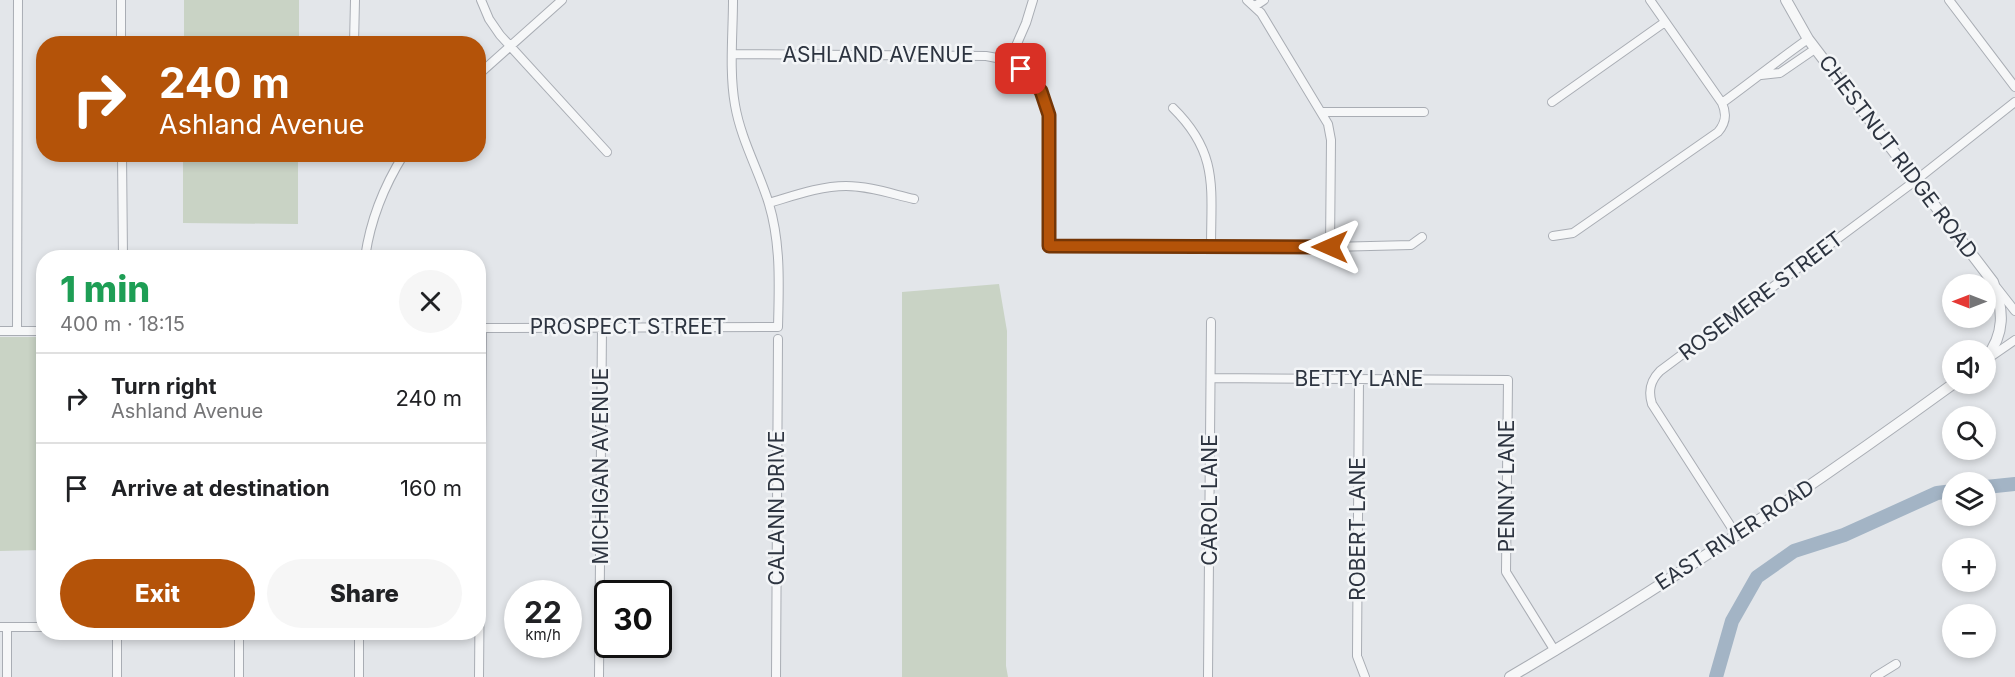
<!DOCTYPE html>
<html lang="en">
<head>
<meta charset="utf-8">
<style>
  body { margin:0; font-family:Inter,sans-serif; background:#f6f6f6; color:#202124; height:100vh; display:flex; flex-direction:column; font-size:22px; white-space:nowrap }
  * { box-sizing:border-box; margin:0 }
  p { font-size:20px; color:#757577 }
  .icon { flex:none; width:33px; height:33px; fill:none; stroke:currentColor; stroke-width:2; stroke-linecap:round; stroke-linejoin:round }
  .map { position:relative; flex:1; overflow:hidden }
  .sheet { position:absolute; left:36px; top:250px; width:450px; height:390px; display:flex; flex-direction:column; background:#fff; border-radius:24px; box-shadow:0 3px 9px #0003 }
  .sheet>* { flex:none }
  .hud { position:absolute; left:36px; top:36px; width:450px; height:126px; border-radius:24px; box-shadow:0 3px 9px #0003; background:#b45309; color:#fff; overflow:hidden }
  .needle { width:39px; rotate:270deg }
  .fabs { position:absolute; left:1942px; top:274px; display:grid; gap:12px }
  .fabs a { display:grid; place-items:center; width:54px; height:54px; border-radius:50%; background:#fff; box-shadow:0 3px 9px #0003; font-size:30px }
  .speed { position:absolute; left:504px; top:580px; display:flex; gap:12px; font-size:30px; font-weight:700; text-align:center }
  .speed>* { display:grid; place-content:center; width:78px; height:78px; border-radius:50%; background:#fff; box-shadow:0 3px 9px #0003; line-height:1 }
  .speed small { font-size:15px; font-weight:400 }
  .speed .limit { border:3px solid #111; border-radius:9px; background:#fff; color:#111 }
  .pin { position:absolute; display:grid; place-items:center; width:51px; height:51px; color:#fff; margin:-26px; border-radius:12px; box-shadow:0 3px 9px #0006 }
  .me { position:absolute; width:66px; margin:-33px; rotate:270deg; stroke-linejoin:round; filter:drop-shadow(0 0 4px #0008) }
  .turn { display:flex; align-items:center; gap:21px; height:126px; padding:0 24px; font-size:27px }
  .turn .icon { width:78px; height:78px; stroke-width:2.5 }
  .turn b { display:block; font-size:42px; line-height:51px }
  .round { display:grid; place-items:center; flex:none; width:63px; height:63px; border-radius:32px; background:#f6f6f6 }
  .headline { display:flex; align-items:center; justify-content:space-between; height:102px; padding:0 24px }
  h1 { font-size:36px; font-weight:800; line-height:45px; color:#1e9e55 }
  .action { display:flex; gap:12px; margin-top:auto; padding:12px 24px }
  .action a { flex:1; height:69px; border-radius:36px; background:#b45309; color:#fff; font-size:24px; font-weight:800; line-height:69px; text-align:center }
  .action a+a { background:#f6f6f6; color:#202124 }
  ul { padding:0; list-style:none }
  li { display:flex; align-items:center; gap:18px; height:90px; padding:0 24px; border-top:2px solid #e0e0e0 }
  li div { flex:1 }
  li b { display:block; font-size:22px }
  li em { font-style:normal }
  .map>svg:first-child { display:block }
</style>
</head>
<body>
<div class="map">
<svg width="2015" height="677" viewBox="0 0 2015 677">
  <rect width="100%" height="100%" fill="#e3e6ea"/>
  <path fill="#c9d3c5" d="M184,0H299V43H184Z
    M183,155H298V224L183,223Z
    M999,284L1007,331L1006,666L1008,677H902V292Z
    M0,337H43V550L0,551Z"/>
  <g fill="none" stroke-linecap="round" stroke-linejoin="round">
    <path stroke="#a3b4c5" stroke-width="14" d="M1986,487L2015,484
      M1716,677L1732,621L1757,577L1794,551L1844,535L1937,493L1953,491"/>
    <defs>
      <path id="minor" d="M121,0V44
        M481,0L489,19L500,35L607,152
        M1247,0L1261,13L1328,124L1331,140L1330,247
        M1949,0L2015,87
        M1255,6L1264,0
        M354,44L355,0
        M732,54L986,56C1018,60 1042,82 1049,115V246L1330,247L1411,245L1422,237
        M1009,62L1026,23L1033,0
        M478,75L562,0
        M1761,75L1780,73L1815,49
        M1552,102L1665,22
        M1722,103C1751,82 1778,60 1808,39
        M1173,108C1219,153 1211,188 1211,247
        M1322,112H1424
        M122,154L123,258
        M769,203C793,196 820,186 846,186C869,186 892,194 914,199
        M1553,236L1573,233L1718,132C1726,123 1727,114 1722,103L1650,0
        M365,258C370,221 384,186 404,154
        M1997,288L2015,311
        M478,328L778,327C779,286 781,244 769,204C759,171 741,140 735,105C729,71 733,34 733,0
        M0,331H44
        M17,331L18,0
        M1986,360L2015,340
        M1211,378L1508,380L1506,572L1555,651
        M1359,379L1357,656L1365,677
        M1737,536L1652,404C1648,391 1650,381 1660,371L1915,181L2015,102
        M0,627H44
        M7,627V677
        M117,633V677
        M239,677V633
        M359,677V633
        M479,677L482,328
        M599,677L602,327
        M776,677L778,339
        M1208,677L1211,322
        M1875,677L1896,664"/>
      <path id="tertiary" d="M1786,0L1808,39L1993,282C2004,310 2005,334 1986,358
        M1510,677C1663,587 1810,488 1953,384"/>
    </defs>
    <use href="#minor" stroke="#a9adb4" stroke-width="10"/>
    <use href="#tertiary" stroke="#a9adb4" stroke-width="12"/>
    <use href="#minor" stroke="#f6f7f8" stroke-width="8"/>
    <use href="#tertiary" stroke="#f6f7f8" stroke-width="10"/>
  </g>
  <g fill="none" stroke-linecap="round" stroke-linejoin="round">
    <defs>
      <path id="route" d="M1021,69L1041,91L1049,115V246L1330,247"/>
    </defs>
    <use href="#route" stroke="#753606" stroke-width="15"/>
    <use href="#route" stroke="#b45309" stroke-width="10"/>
  </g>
  <g text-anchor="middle" stroke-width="5" stroke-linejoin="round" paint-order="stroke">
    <g font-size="21" fill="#2d3440" stroke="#f3f5f7">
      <text x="878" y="62">ASHLAND AVENUE</text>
      <text transform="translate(1898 157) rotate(53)" y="7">CHESTNUT RIDGE ROAD</text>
      <text transform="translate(1761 296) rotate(-37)" y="7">ROSEMERE STREET</text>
      <text x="628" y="334">PROSPECT STREET</text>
      <text x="1359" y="386">BETTY LANE</text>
      <text transform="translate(601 466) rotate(-90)" y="7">MICHIGAN AVENUE</text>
      <text transform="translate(1507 486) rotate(-90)" y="7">PENNY LANE</text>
      <text transform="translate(1210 500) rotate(-90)" y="7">CAROL LANE</text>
      <text transform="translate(777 508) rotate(-90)" y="7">CALANN DRIVE</text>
      <text transform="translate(1358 529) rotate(-90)" y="7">ROBERT LANE</text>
      <text transform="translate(1735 535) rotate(-33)" y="7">EAST RIVER ROAD</text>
    </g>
  </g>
</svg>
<div class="fabs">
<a><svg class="needle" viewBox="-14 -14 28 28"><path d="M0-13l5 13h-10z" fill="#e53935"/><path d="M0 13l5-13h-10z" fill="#757577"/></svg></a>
<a><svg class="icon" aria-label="sound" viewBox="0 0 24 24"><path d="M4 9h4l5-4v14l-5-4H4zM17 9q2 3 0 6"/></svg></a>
<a><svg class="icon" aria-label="search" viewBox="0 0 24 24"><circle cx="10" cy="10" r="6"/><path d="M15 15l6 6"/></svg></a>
<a><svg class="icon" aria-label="layers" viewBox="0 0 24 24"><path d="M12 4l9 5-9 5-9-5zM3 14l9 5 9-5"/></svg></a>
<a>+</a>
<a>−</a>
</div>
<div class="speed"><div>22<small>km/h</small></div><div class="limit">30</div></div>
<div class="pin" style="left:1021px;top:69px;background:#d93025"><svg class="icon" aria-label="arrive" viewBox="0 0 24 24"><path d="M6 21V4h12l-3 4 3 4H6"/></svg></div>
<svg class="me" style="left:1330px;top:247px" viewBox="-20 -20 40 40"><path d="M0-17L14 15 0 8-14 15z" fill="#b45309" stroke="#fff" stroke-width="4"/></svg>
<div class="hud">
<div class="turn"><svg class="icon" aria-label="right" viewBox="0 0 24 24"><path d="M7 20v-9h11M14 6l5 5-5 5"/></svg><div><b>240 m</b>Ashland Avenue</div></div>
</div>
<section class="sheet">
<div class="headline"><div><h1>1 min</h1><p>400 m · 18:15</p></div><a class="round"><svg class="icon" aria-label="close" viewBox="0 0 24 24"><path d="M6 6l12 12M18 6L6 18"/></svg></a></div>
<ul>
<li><svg class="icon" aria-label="right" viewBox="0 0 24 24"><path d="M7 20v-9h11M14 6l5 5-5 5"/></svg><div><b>Turn right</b><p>Ashland Avenue</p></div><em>240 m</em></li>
<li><svg class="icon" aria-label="arrive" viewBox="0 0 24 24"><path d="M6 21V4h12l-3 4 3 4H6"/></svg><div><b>Arrive at destination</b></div><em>160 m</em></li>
</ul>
<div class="action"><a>Exit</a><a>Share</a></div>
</section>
</div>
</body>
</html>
